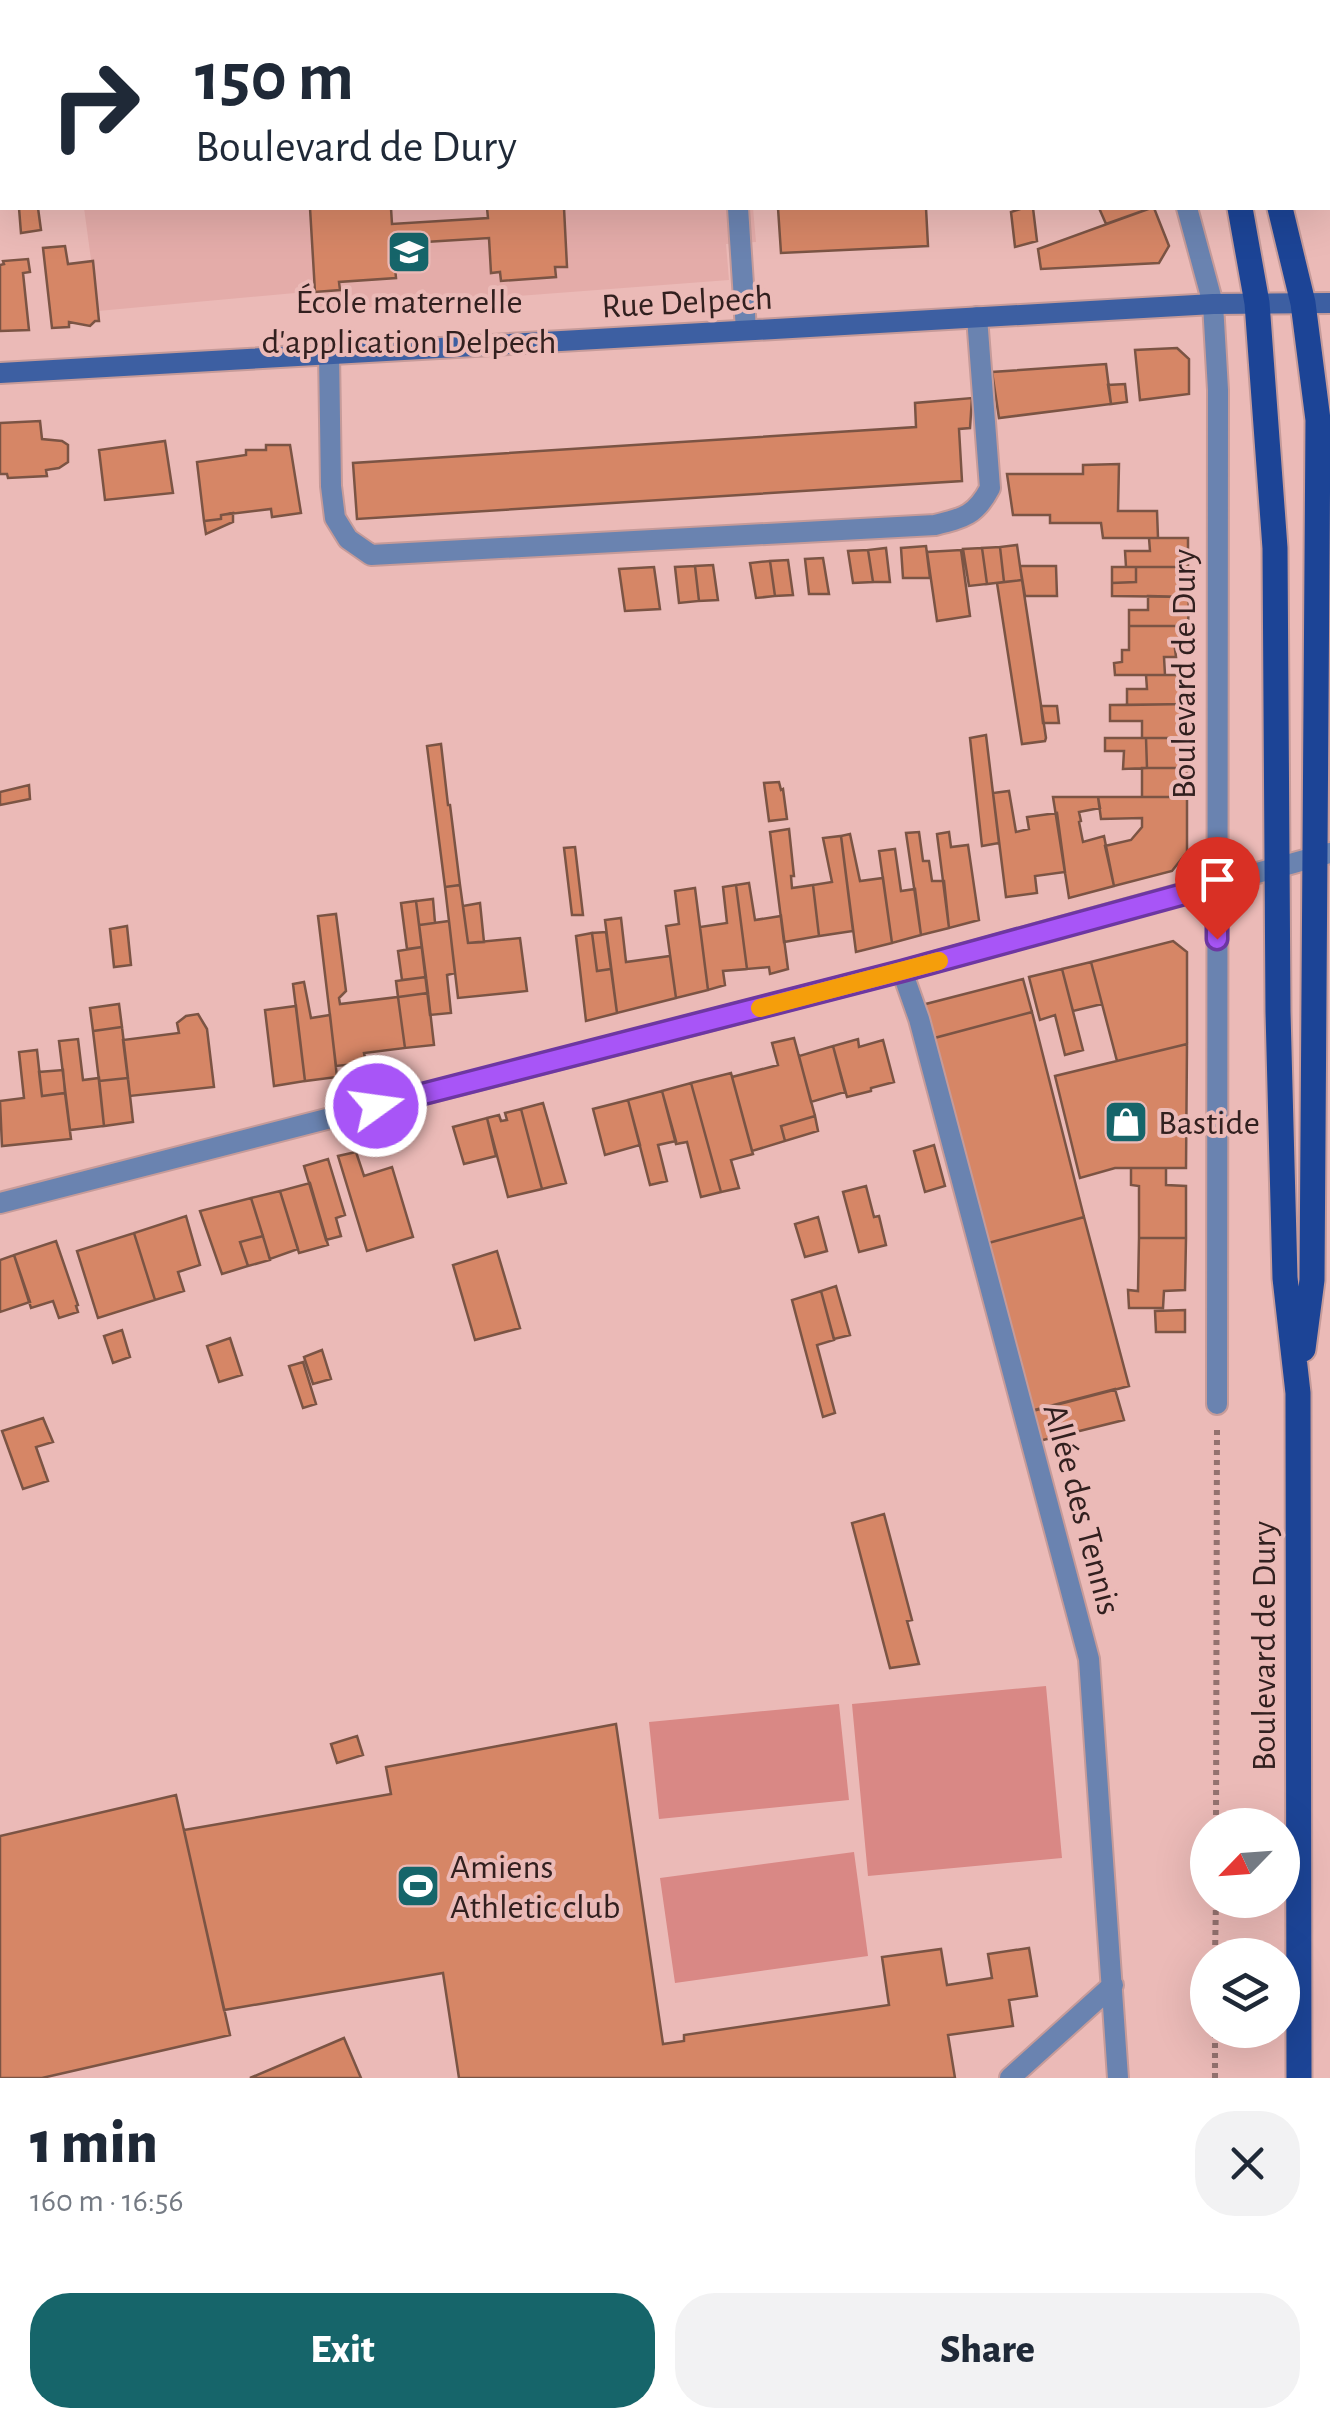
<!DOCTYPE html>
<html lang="en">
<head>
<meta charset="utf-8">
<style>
  body { margin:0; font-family:"Alegreya Sans",sans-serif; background:#f2f2f3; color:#1f2937; height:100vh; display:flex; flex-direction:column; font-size:38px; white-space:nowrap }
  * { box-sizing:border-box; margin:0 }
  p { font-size:32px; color:#747a83 }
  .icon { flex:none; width:55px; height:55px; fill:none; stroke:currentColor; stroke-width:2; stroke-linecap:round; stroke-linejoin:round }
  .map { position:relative; height:2078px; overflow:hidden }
  .details { display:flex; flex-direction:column; background:#fff; flex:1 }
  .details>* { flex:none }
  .hud { position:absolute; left:0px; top:0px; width:1330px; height:210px; box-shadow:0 10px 40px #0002; background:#fff; color:#1f2937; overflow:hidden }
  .needle { width:65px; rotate:245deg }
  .tools { position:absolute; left:1190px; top:1808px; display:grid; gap:20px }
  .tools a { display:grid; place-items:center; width:110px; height:110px; border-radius:50%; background:#fff; box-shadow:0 10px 40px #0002; font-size:50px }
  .pin { position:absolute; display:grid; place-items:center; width:85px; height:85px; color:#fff; margin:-102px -42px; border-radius:50% 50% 50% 0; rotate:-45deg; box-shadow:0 0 10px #0007 }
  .pin .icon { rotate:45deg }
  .me { position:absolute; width:110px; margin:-55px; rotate:76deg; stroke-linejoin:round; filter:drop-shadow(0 0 8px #0008) }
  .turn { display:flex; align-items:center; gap:35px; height:210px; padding:0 30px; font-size:45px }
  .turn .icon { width:130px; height:130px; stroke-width:2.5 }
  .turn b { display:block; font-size:70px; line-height:85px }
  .round { display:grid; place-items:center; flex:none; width:105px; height:105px; border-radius:40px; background:#f2f2f3 }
  .summary { display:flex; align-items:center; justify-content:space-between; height:170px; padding:0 30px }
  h1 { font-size:60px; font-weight:800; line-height:75px }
  .cta { display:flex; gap:20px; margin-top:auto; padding:20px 30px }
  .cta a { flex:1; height:115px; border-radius:40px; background:#16656a; color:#fff; font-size:40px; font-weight:800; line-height:115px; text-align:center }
  .cta a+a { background:#f2f2f3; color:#1f2937 }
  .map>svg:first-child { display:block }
</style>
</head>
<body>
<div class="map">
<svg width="1330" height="2078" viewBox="0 0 1330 2078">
  <rect width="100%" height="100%" fill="#ebbab7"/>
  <path fill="#e4aca9" d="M12,0H737V2H13Z
    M84,208H753L756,242L726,244L729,280L307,312L306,292L98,311Z"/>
  <path fill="#d98885" d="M1046,1686L1062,1858L868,1876L852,1704Z
    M839,1704L849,1800L659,1819L649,1722Z
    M854,1852L868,1956L675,1983L660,1878Z"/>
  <path fill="#d68666" stroke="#7b5444" stroke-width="2.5" d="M215,0H459V2H215Z
    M19,208H38L41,230L21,233Z
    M310,208H391L392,224L488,218L487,208H564L567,267H555L556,277L501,281L500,272L491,273L489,238L393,244L396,278L339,282L340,290L315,292Z
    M778,208H926L928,246L781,253Z
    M1023,208H1033L1037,241L1015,247L1011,212Z
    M1099,208H1151L1106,224Z
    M1151,208H1154L1169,246L1159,263L1041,269L1038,249Z
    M65,246L68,264L93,261L99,321H95L90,326L69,322V327L52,328L43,248Z
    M28,259L30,272L23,273L29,330L0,331V265L4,264L3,261Z
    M1177,348L1189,359V394L1140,400L1135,350Z
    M1106,364L1111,404L999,418L992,372Z
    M1125,384L1127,402L1111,404L1108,385Z
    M972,398L970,428L959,429L962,481L357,519L353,463L916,427L915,403Z
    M40,421L42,439L62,441L68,445V462L59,468L46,470L47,476L8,478L7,474H0V423Z
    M165,441L173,493L105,500L99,450Z
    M266,445H290L301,513L272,517L271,509L221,515V519L204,521L197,462L246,455V450H266Z
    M1119,464L1118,511H1157L1158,538H1103L1101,523H1050V515H1013L1007,474H1083V465Z
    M233,513V522L206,534L204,521L221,519V515Z
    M1149,538H1188V567H1126L1125,551H1150Z
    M1017,545L1022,580L1004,582L1000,547Z
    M926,546L930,578H903L901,548Z
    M1000,547L1004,582L987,584L982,548Z
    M886,548L890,582H873L868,550Z
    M982,548L987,584L969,586L963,549Z
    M868,550L873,582L853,583L848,551Z
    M961,550L970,616L937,621L927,552Z
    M823,558L829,594H809L805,559Z
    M788,560L793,595L775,596L770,561Z
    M770,561L775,596L756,598L750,563Z
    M713,565L718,600L699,601L695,566Z
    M695,566L699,601L679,603L675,567Z
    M1020,566H1056L1057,596H1025Z
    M654,567L660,609L625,611L619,569Z
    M1112,567H1136V582L1112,583Z
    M1136,567H1188L1189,597L1112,596V583L1136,582Z
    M1022,580L1046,738L1045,741L1022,744L997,583Z
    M1148,596L1189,597L1188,626H1129V610H1148Z
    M1129,626H1188V649H1175L1176,657H1164L1165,675H1115L1114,663L1122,662V650H1129Z
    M1146,675H1188V704L1127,705V689H1147Z
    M1188,704V738H1142V721H1110V705Z
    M1041,706H1057L1059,723H1043Z
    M986,735L999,843L982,846L970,738Z
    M1105,738H1146L1147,768L1123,769L1124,751H1105Z
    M1146,738H1188L1187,768H1147Z
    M441,744L448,805H450L460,885L445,887L427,746Z
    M1142,768H1187V797H1142Z
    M779,782L781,790L783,789L787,819L769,821L764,783Z
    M29,785L30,799L0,805V792Z
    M1009,791L1016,832L1029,829L1027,817L1057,813L1065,872L1035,876L1037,893L1006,897L993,793Z
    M1053,797H1098L1100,808L1079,812L1081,821L1079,822L1083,842L1104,836L1114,886L1069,898Z
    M1098,797H1187V852L1172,871L1114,886L1105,846L1131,840L1142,827V818L1101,819Z
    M789,829L794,876H791L792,888L813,885L819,936L784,942L770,832Z
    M919,832L923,861H929L932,881H944L949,928L921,935L906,833Z
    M949,832L951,847L968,845L979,920L949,928L937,834Z
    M850,834L860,881L883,878L892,943L856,952L841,836Z
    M841,836L853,931L819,936L813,885L832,882L823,838Z
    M575,847L583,915H572L564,848Z
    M895,849L901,891L915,889L921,935L892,943L879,851Z
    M749,883L755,920L781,916L788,969L770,974L769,967L747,969L736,885Z
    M460,885L468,943L520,938L527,991L458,998L445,887Z
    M736,885L747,969L723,971L725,985L708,990L700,927L727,923L723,887Z
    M695,888L708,990L676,998L666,926L679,924L675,891Z
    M433,899L435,923L419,925L416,901Z
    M416,901L422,947L407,949L401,903Z
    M480,903L484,942L468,943L463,906Z
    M336,914L346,991L339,998L340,1004L398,997L405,1048L364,1053L366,1063L336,1066L318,916Z
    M621,918L626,962L670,956L676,998L617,1013L605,920Z
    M449,921L455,973L447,975L451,1013L430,1015L419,925Z
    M127,926L131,965L114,967L110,929Z
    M606,932L611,969L597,971L592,933Z
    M592,933L597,971L611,969L617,1013L586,1021L576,936Z
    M1173,941L1187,952V1044L1117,1061L1091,962Z
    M422,947L426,977L402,980L398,951Z
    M1091,962L1102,1004L1073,1011L1062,969Z
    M1062,969L1083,1050L1065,1055L1055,1015L1040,1020L1029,977Z
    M426,977L428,993L398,997L396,981Z
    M1023,979L1032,1012L927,1040L918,1006Z
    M304,982L311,1018L330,1015L337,1077L305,1081L293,984Z
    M428,993L434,1045L405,1048L398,997Z
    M119,1004L122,1027L93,1031L90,1008Z
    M296,1006L305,1081L274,1086L265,1010Z
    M1032,1012L1084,1217L981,1245L927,1040Z
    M198,1014L207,1029L214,1087L130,1096L123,1040L179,1033L177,1023L186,1016Z
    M122,1027L128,1078L99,1081L93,1031Z
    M794,1038L815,1116L781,1126L785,1141L752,1151L732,1077L778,1065L772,1043Z
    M78,1039L83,1080L99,1078L104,1126L70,1130L59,1041Z
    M858,1039L859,1047L883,1040L894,1082L871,1088V1091L847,1097L833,1046Z
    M1187,1044L1186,1168H1115L1080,1178L1055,1076Z
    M833,1046L845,1092L811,1102L799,1056Z
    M37,1050L42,1096L65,1093L71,1139L2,1146L0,1101L24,1098L19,1052Z
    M63,1070L65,1093L42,1096L39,1072Z
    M731,1073L753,1154L731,1160L739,1188L721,1192L691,1083Z
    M128,1078L133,1122L104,1126L99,1081Z
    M691,1083L721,1192L701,1197L687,1142L676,1144L662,1091Z
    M662,1091L676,1141L658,1145L667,1181L650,1185L628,1100Z
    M628,1100L640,1145L605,1155L593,1109Z
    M543,1103L566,1183L542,1189L521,1109Z
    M521,1109L542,1189L508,1197L487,1118L499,1115L501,1121L507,1120L505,1113Z
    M815,1116L818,1131L785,1141L781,1126Z
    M487,1118L496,1156L464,1164L453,1127Z
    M934,1145L945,1186L925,1192L914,1151Z
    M356,1152L364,1176L392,1167L413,1237L367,1251L338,1156Z
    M328,1159L345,1215L336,1218L341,1236L326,1240L304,1166Z
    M1131,1168H1166V1185L1186,1186V1238H1139V1186L1131,1185Z
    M310,1183L328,1245L299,1253L280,1191Z
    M866,1186L874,1217L879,1216L886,1245L859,1252L843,1192Z
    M280,1191L298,1249L270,1259L251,1198Z
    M251,1198L263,1236L240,1242L248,1266L222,1274L200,1211Z
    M186,1216L200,1265L178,1272L184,1291L155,1300L134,1233Z
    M818,1217L827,1251L805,1257L795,1224Z
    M1084,1217L1129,1386L1025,1413L981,1245Z
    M134,1233L155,1300L98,1318L77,1251Z
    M263,1236L270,1260L248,1266L240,1242Z
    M1139,1238H1186L1185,1290L1164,1291L1163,1308H1129L1128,1290L1138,1291Z
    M56,1241L78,1305L76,1306L78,1312L59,1318L53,1301L31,1308L14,1255Z
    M497,1251L520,1328L475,1340L453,1265Z
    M14,1255L30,1302L0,1312V1260Z
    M836,1286L850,1335L834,1339L821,1291Z
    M821,1291L834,1340L817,1345L835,1413L823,1417L792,1300Z
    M1185,1310V1332H1156L1155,1311Z
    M122,1330L130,1357L113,1363L104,1336Z
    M230,1338L242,1375L219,1382L207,1346Z
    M322,1350L331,1379L313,1384L304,1357Z
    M303,1362L316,1404L303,1408L289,1366Z
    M1115,1389L1124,1420L1035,1442L1027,1412Z
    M43,1418L53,1442L36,1447L48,1481L23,1489L2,1431Z
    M884,1514L912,1620L907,1621L919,1664L890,1668L852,1523Z
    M616,1724L663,2044L684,2041V2035L889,2005L882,1957L941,1949L947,1985L992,1978L988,1954L1029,1948L1037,1996L1009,2000L1013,2026L948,2035L955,2078H459L443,1973L224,2010L184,1830L391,1794L386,1767Z
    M357,1736L363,1755L337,1763L331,1744Z
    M176,1795L230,2035L42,2078H0V1836Z
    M344,2038L361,2078H250Z"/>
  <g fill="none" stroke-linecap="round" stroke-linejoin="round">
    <defs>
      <path id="lane" d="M738,208L746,330
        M329,353L331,486L335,518L348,539L371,555L935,525C964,518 976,515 990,488L977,317"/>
      <path id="street" d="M1105,0L1106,2
        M1293,0L1294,2
        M1328,93L1330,99
        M1187,208L1213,304L1218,390L1217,1404
        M902,971L919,1019L1089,1659L1118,2078
        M0,1203L902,971L1330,853
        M1010,2078L1113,1985"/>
      <path id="secondary" d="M0,373L1213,304L1330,303"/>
      <path id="primary" d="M1175,0L1176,2
        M1211,0L1212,2
        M1240,208L1257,303L1275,548L1278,1012L1285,1278L1298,1393L1299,2078
        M1280,208L1303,303L1318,420L1312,1280L1303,1349"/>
    </defs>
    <use href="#lane" stroke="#c69b99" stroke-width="24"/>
    <use href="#street" stroke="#c69b99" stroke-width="24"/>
    <use href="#secondary" stroke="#c69b99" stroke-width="24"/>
    <use href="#primary" stroke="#c69b99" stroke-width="29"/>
    <path stroke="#94726f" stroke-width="6" stroke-dasharray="5 5" stroke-linecap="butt" d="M1328,203L1330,204
      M1216,1825L1217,1430
      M1215,1955L1216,1900
      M1215,2078V2030"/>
    <use href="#lane" stroke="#6a83b0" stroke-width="20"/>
    <use href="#street" stroke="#6a83b0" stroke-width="20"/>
    <use href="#secondary" stroke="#3d5fa2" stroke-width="20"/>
    <use href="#primary" stroke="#1c4496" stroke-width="25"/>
  </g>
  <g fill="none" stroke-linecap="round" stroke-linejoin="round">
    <defs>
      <path id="route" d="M376,1106L902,971L1217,885V939"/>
    </defs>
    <use href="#route" stroke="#6d37a1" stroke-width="25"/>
    <use href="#route" stroke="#a855f7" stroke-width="18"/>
    <path stroke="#f59e0b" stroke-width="18" d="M760,1008L939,961"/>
  </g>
  <defs>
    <symbol id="school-square" viewBox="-11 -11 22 22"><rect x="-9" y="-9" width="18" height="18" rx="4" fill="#16656a" stroke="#ebbab7"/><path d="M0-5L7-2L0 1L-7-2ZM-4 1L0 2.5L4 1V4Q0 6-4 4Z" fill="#fff"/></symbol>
    <symbol id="shop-square" viewBox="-11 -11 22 22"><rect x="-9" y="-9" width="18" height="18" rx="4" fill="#16656a" stroke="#ebbab7"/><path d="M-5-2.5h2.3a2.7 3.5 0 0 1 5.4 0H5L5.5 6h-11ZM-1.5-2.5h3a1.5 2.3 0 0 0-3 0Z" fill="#fff"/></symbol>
    <symbol id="stadium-square" viewBox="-11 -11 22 22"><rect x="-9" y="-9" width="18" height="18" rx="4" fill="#16656a" stroke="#ebbab7"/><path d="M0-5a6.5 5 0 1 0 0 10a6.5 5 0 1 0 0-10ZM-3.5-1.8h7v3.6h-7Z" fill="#fff"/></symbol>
  </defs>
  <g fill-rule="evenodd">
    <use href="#school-square" x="384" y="227" width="50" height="50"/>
    <use href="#shop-square" x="1101" y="1097" width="50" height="50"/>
    <use href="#stadium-square" x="393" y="1861" width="50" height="50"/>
  </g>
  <g text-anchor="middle" stroke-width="8" stroke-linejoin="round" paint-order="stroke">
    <g font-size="35" fill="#32201f" stroke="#ebbab7" text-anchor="start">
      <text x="409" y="313" text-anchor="middle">École maternelle<tspan x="409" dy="40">d'application Delpech</tspan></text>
      <text x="1158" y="1134">Bastide</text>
      <text x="450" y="1878">Amiens<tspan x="450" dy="40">Athletic club</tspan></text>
    </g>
    <g font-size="35" fill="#32201f" stroke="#ebbab7">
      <text transform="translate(687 301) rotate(-3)" y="12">Rue Delpech</text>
      <text transform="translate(1183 674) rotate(-90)" y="12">Boulevard de Dury</text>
      <text transform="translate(1083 1509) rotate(75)" y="12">Allée des Tennis</text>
      <text transform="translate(1263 1646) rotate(-90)" y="12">Boulevard de Dury</text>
    </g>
  </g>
</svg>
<div class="tools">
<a><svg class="needle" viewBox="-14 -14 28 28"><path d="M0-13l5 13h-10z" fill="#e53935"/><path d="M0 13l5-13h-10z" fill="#747a83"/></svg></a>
<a><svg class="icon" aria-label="layers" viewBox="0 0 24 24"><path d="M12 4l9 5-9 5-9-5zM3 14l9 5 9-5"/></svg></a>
</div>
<div class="pin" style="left:1217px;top:939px;background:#d93025"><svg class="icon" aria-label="arrive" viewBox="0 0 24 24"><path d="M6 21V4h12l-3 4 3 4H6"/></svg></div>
<svg class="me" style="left:376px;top:1106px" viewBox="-20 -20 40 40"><circle r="17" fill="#a855f7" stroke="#fff" stroke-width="3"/><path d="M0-11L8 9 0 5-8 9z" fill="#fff"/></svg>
<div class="hud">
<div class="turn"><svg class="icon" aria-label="right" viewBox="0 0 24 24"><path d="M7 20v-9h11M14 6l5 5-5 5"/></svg><div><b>150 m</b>Boulevard de Dury</div></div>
</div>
</div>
<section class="details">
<div class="summary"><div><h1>1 min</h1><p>160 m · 16:56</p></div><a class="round"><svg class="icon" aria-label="close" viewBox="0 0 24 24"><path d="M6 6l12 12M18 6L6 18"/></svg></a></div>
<div class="cta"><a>Exit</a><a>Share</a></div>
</section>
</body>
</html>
